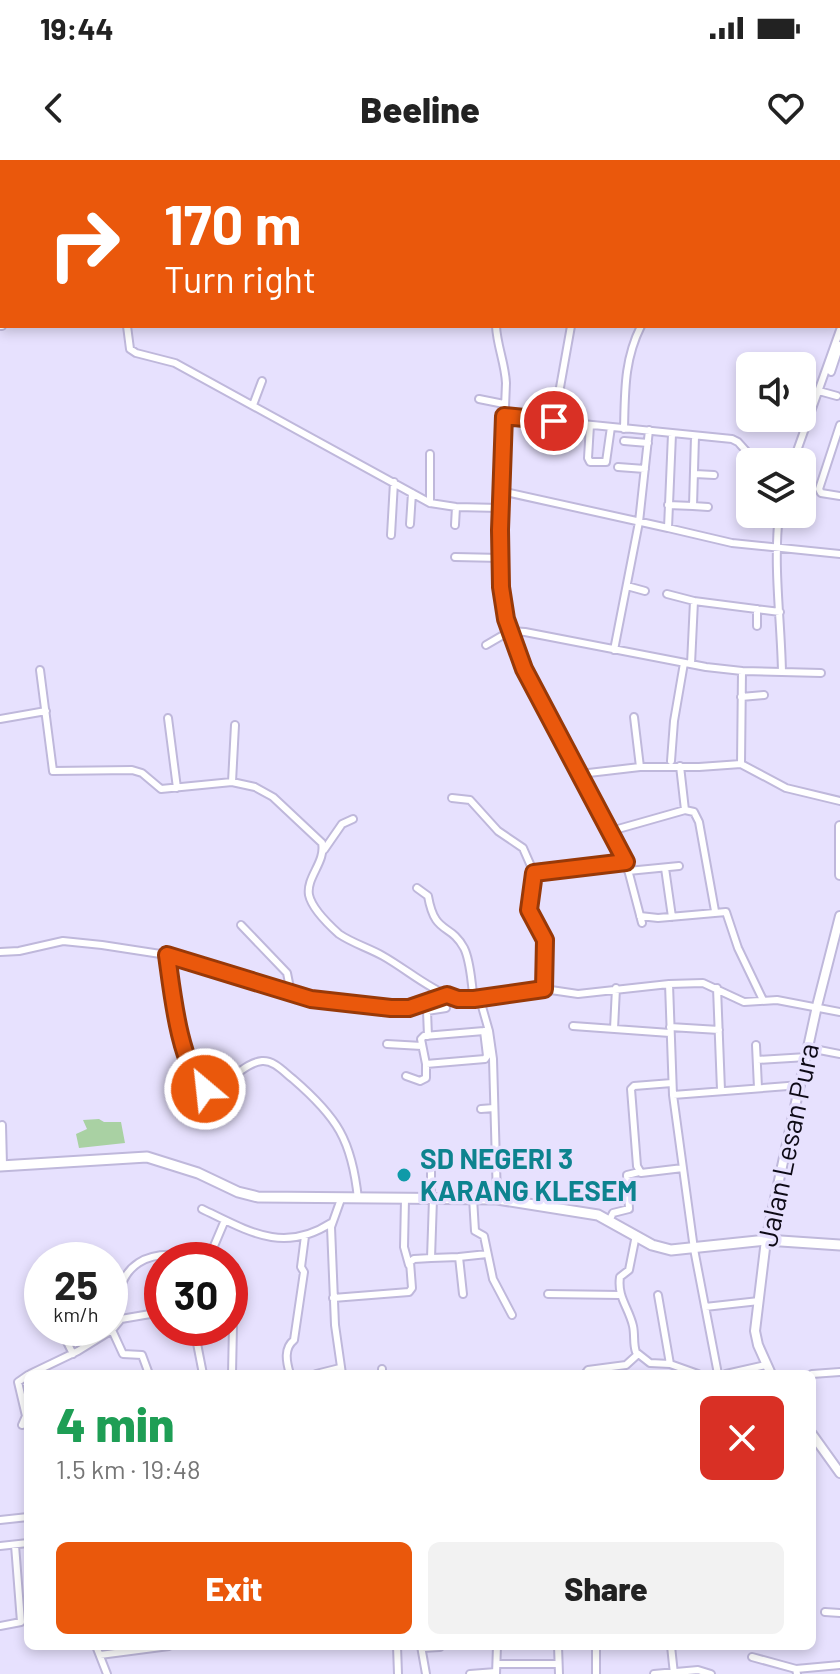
<!DOCTYPE html>
<html lang="en">
<head>
<meta charset="utf-8">
<style>
  body { margin:0; font-family:Barlow,sans-serif; background:#f2f2f2; color:#222; height:100vh; display:flex; flex-direction:column; font-size:30px; white-space:nowrap }
  * { box-sizing:border-box; margin:0 }
  p { font-size:26px; color:#767676 }
  .icon { flex:none; width:44px; height:44px; fill:none; stroke:currentColor; stroke-width:2; stroke-linecap:round; stroke-linejoin:round }
  .map { position:relative; flex:1; overflow:hidden }
  .side { position:absolute; left:24px; top:1210px; width:792px; height:280px; display:flex; flex-direction:column; background:#fff; border-radius:12px; box-shadow:0 4px 12px #0003 }
  .side>* { flex:none }
  .top-card { position:absolute; left:0px; top:0px; width:840px; height:168px; box-shadow:0 4px 12px #0003; background:#ea580c; color:#fff; overflow:hidden }
  .fabs { position:absolute; left:736px; top:192px; display:grid; gap:16px }
  .fabs a { display:grid; place-items:center; width:80px; height:80px; border-radius:12px; background:#fff; box-shadow:0 4px 12px #0003; font-size:40px }
  .speed { position:absolute; left:24px; top:1082px; display:flex; gap:16px; font-size:40px; font-weight:700; text-align:center }
  .speed>* { display:grid; place-content:center; width:104px; height:104px; border-radius:50%; background:#fff; box-shadow:0 4px 12px #0003; line-height:1 }
  .speed small { font-size:20px; font-weight:400 }
  .speed .limit { border:12px solid #d22; background:#fff; color:#111 }
  .pin { position:absolute; display:grid; place-items:center; width:68px; height:68px; color:#fff; margin:-34px; border:4px solid #fff; border-radius:50%; box-shadow:0 2px 8px #0007 }
  .me { position:absolute; width:88px; margin:-44px; rotate:332deg; stroke-linejoin:round; filter:drop-shadow(0 0 6px #0008) }
  .turn { display:flex; align-items:center; gap:28px; height:168px; padding:0 32px; font-size:36px }
  .turn .icon { width:104px; height:104px; stroke-width:2.5 }
  .turn b { display:block; font-size:56px; line-height:68px }
  .round { display:grid; place-items:center; flex:none; width:84px; height:84px; border-radius:12px; background:#f2f2f2 }
  .headline { display:flex; align-items:center; justify-content:space-between; height:136px; padding:0 32px }
  h1 { font-size:48px; font-weight:800; line-height:60px; color:#1e9e55 }
  .cta { display:flex; gap:16px; margin-top:auto; padding:16px 32px }
  .cta a { flex:1; height:92px; border-radius:12px; background:#ea580c; color:#fff; font-size:32px; font-weight:800; line-height:92px; text-align:center }
  .cta a+a { background:#f2f2f2; color:#222 }
  .status { display:flex; justify-content:space-between; align-items:center; height:56px; padding:0 40px; background:#fff; direction:ltr }
  .status svg { height:22px; fill:currentColor }
  header { display:flex; justify-content:space-between; align-items:center; height:104px; padding:0 32px; background:#fff; font-size:36px; font-weight:800 }
  .map>svg:first-child { display:block }
</style>
</head>
<body>
<div class="status"><b>19:44</b><svg viewBox="0 0 49 12"><path d="M0 12V9h3v3zM5 12V6h3v6zM10 12V3h3v9zM15 12V0h3v12zM26 1h20v11H26zM47 4h2v5h-2z"/></svg></div>
<header><svg class="icon" aria-label="back" viewBox="0 0 24 24"><path d="M15 5l-7 7 7 7"/></svg>Beeline<svg class="icon" aria-label="heart" viewBox="0 0 24 24"><path d="M12 20l-8-8c-3-5 5-10 8-4 3-6 11-1 8 4z"/></svg></header>
<div class="map">
<svg width="840" height="1514" viewBox="0 0 840 1514">
  <rect width="100%" height="100%" fill="#e7e1fe"/>
  <path fill="#a9d1a3" d="M99,959L104,962H121L125,983L79,988L76,974L87,969L83,960Z"/>
  <g fill="none" stroke-linecap="round" stroke-linejoin="round">
    <defs>
      <path id="street" d="M127,0L142,2
        M698,0L710,2
        M818,1L819,2
        M9,2V0
        M78,2V0
        M105,2L106,0
        M121,2V0
        M148,2V0
        M174,2V0
        M199,2L200,0
        M226,2L227,0
        M255,2L256,0
        M280,2L281,0
        M306,2V0
        M331,2V0
        M358,2V0
        M383,2V0
        M413,2V0
        M443,2V0
        M480,2V0
        M525,2V0
        M661,2L662,0
        M838,16L840,18
        M2,25V48
        M838,26H840
        M838,74H840
        M838,121L840,122
        M0,166H2
        M127,166L130,189L136,193L175,203L430,343
        M496,166C497,186 505,203 506,223L500,370L501,427L506,459L524,509L576,607L580,614L640,607H699L741,604
        M831,212L840,185
        M819,231L837,236
        M479,239L504,244
        M253,245L262,221
        M504,256L732,279L738,282L756,302
        M554,261L571,166
        M590,265L588,298L590,302H606L611,267
        M840,265L819,329L821,333L840,336
        M624,269C625,231 624,200 641,166
        M624,281L648,283
        M430,294V343L456,347L500,348
        M793,302L840,170
        M618,307L645,309
        M695,314L714,315
        M501,331L668,368L672,274
        M668,345L693,346L695,276
        M693,346L708,347
        M779,354C773,407 781,459 782,512L742,511L741,604L786,628L840,641
        M410,364L412,333
        M455,365L456,347
        M668,368L732,383L840,394
        M391,375L394,322
        M455,397L501,398
        M627,426L645,431
        M667,434L694,441L691,504
        M694,441L780,452
        M757,466V449
        M486,485L510,471L525,472L706,507L742,511
        M614,490L639,362L649,270
        M40,510L53,611L132,610L142,613L161,629L232,622L255,627L273,637L322,683C326,702 306,717 309,735C312,749 329,765 339,774C352,783 369,788 383,796C406,809 426,827 451,837C461,841 471,838 481,843L489,871L493,899L497,1039
        M782,512L821,513
        M741,537L764,535
        M634,557L640,607
        M168,558L177,628
        M0,559L46,551
        M671,601L674,561L684,503
        M680,606L685,650
        M580,614L626,702L642,763
        M232,622L235,565
        M452,638L470,640L498,671L523,688L534,713L529,750L545,780L544,829
        M611,671L685,650L694,652L699,662L715,751
        M324,690L342,664L353,659
        M665,708L672,757
        M628,711L679,706
        M534,713L626,702
        M417,728L428,736C435,776 450,762 464,788C471,802 471,823 474,839L544,829L578,834L669,824L703,823L744,842L777,840L840,852
        M640,756L658,758L726,752L738,788L763,840
        M241,765L287,813L291,833
        M0,792L19,791L63,781L102,785L167,795L311,839L391,848H409L447,835
        M167,795L180,872L202,928C222,934 241,903 262,901C274,900 284,912 293,919C337,957 352,980 358,1039
        M669,824L673,935L694,1089L718,1214
        M717,828L721,930
        M573,866L670,873
        M670,867L719,870
        M614,869L616,828
        M428,876L427,851L446,848
        M387,884L422,886
        M756,885L758,928
        M809,888L840,894
        M757,900L807,897
        M426,904L421,879L424,876L484,871
        M406,916L420,921L426,918V904L485,899L487,896L484,871H489
        M672,923L634,926L631,929L637,1006L641,1013L683,1008
        M673,935L801,925
        M481,949L494,948
        M2,965L3,1005
        M431,1011V1039
        M473,1038L475,1071L484,1076L493,1119L512,1155
        M341,1039L331,1067L335,1165L342,1214
        M405,1039L404,1087L409,1105
        M433,1039L431,1098L459,1097L463,1134
        M202,1049C248,1071 283,1094 331,1063
        M610,1059L613,1053L629,1049L627,1015L639,1012
        M636,1075L629,1110L620,1117C617,1137 629,1148 633,1166C635,1175 633,1184 636,1192L650,1203L670,1204L698,1214
        M459,1097L487,1094
        M204,1100L214,1086L225,1060
        M230,1120L238,1127
        M548,1134L620,1135
        M658,1135L670,1204
        M333,1138L409,1132L412,1128L410,1102L414,1099L431,1098
        M705,1147L759,1141
        M118,1161C113,1102 150,1085 202,1100
        M60,1168L73,1194
        M194,1168L203,1214
        M112,1170L123,1194L142,1195L149,1214
        M382,1209V1214
        M30,1214L78,1191L112,1170L121,1159L162,1152
        M232,1214L233,1165
        M290,1214C286,1201 284,1188 294,1180L304,1112L301,1107L305,1076
        M316,1214L340,1208
        M585,1214L588,1210L626,1205L637,1195
        M726,1214L766,1205
        M812,1214L840,1212
        M22,1265L26,1256L18,1222L28,1215
        M0,1360L28,1357
        M0,1386L28,1383
        M825,1452L840,1453
        M0,1466L21,1462L15,1385
        M96,1486L107,1514
        M397,1486L398,1514
        M421,1486L426,1514
        M558,1486L559,1514
        M596,1486V1514
        M671,1486L674,1514
        M422,1488L440,1487
        M100,1495L169,1486
        M752,1497L796,1509L797,1514
        M497,1504H558
        M796,1509L840,1505
        M470,1514L496,1512
        M496,1514L497,1486
        M654,1514L698,1510L711,1514"/>
      <path id="secondary" d="M840,666V715
        M771,1214L758,1185L755,1171L766,1080L817,846L840,756
        M812,1274L840,1313"/>
      <path id="primary" d="M0,1006L147,997L198,1013L238,1032L258,1037L497,1039L598,1055L652,1085L671,1090L766,1080L840,1085"/>
    </defs>
    <use href="#street" stroke="#bfb8db" stroke-width="10"/>
    <use href="#secondary" stroke="#bfb8db" stroke-width="12"/>
    <use href="#primary" stroke="#bfb8db" stroke-width="13"/>
    <use href="#street" stroke="#fff" stroke-width="6"/>
    <use href="#secondary" stroke="#fff" stroke-width="8"/>
    <use href="#primary" stroke="#fff" stroke-width="9"/>
  </g>
  <g fill="none" stroke-linecap="round" stroke-linejoin="round">
    <defs>
      <path id="route" d="M205,929C179,905 172,830 167,795L311,839L391,848H409L447,835L458,839H474L544,829L545,780L529,750L534,713L626,702L524,509L506,459L501,427L500,370L504,256L554,261"/>
    </defs>
    <use href="#route" stroke="#983908" stroke-width="20"/>
    <use href="#route" stroke="#ea580c" stroke-width="14"/>
  </g>
  <circle fill="#0f9aa8" stroke="#e7e1fe" stroke-width="3" cx="404" cy="1015" r="8"/>
  <g text-anchor="middle" stroke-width="7" stroke-linejoin="round" paint-order="stroke">
    <g font-size="28" fill="#0d0a16" stroke="#e7e1fe">
      <text transform="translate(788 985) rotate(-78)" y="10">Jalan Lesan Pura</text>
    </g>
    <g font-size="28" font-weight="bold" fill="#0d838f" stroke="#e7e1fe" text-anchor="start">
      <text x="420" y="1009">SD NEGERI 3<tspan x="420" dy="32">KARANG KLESEM</tspan></text>
    </g>
  </g>
</svg>
<div class="fabs">
<a><svg class="icon" aria-label="sound" viewBox="0 0 24 24"><path d="M4 9h4l5-4v14l-5-4H4zM17 9q2 3 0 6"/></svg></a>
<a><svg class="icon" aria-label="layers" viewBox="0 0 24 24"><path d="M12 4l9 5-9 5-9-5zM3 14l9 5 9-5"/></svg></a>
</div>
<div class="speed"><div>25<small>km/h</small></div><div class="limit">30</div></div>
<div class="pin" style="left:554px;top:261px;background:#d93025"><svg class="icon" aria-label="arrive" viewBox="0 0 24 24"><path d="M6 21V4h12l-3 4 3 4H6"/></svg></div>
<svg class="me" style="left:205px;top:929px" viewBox="-20 -20 40 40"><circle r="17" fill="#ea580c" stroke="#fff" stroke-width="3"/><path d="M0-11L8 9 0 5-8 9z" fill="#fff"/></svg>
<div class="top-card">
<div class="turn"><svg class="icon" aria-label="right" viewBox="0 0 24 24"><path d="M7 20v-9h11M14 6l5 5-5 5"/></svg><div><b>170 m</b>Turn right</div></div>
</div>
<section class="side">
<div class="headline"><div><h1>4 min</h1><p>1.5 km · 19:48</p></div><a class="round" style="background:#d93025;color:#fff"><svg class="icon" aria-label="close" viewBox="0 0 24 24"><path d="M6 6l12 12M18 6L6 18"/></svg></a></div>
<div class="cta"><a>Exit</a><a>Share</a></div>
</section>
</div>
</body>
</html>
